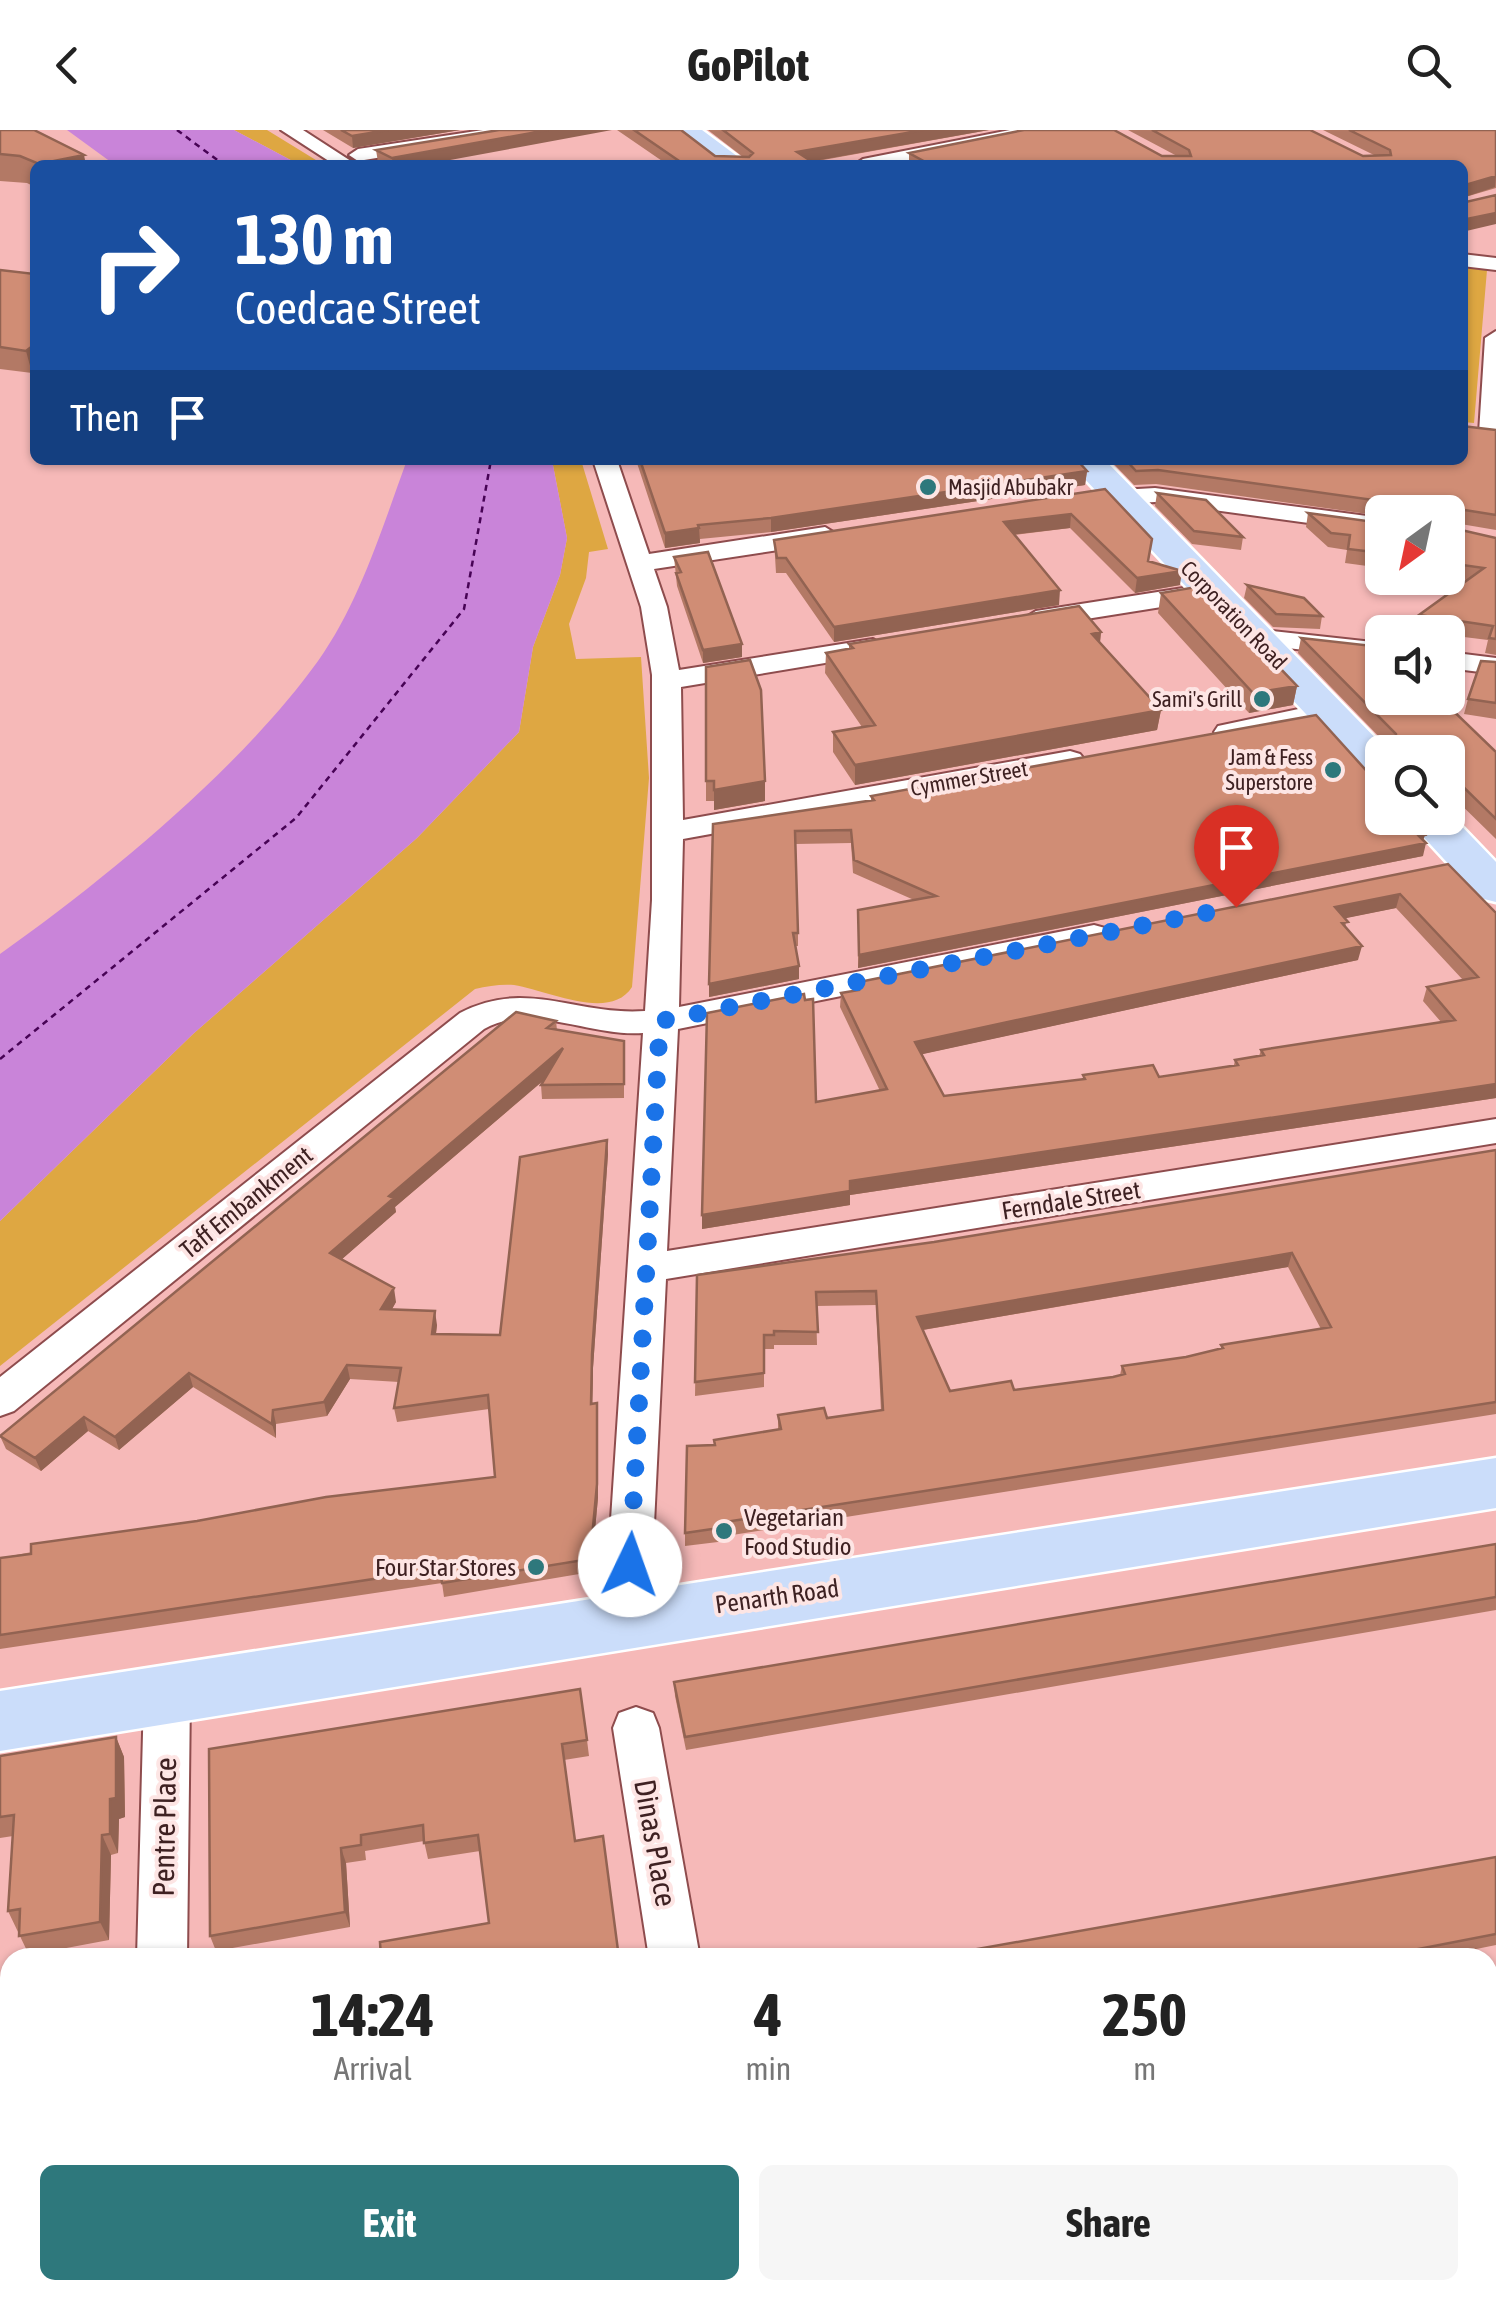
<!DOCTYPE html>
<html lang="en">
<head>
<meta charset="utf-8">
<style>
  body { margin:0; font-family:"Asap Condensed",sans-serif; background:#f6f6f6; color:#222; height:100vh; display:flex; flex-direction:column; font-size:38px; white-space:nowrap }
  * { box-sizing:border-box; margin:0 }
  p { font-size:32px; color:#767676 }
  .icon { flex:none; width:55px; height:55px; fill:none; stroke:currentColor; stroke-width:2; stroke-linecap:round; stroke-linejoin:round }
  .map { position:relative; flex:1; overflow:hidden }
  .drawer { position:absolute; left:0px; top:1818px; width:1498px; height:352px; display:flex; flex-direction:column; background:#fff; border-radius:30px 30px 0 0; box-shadow:0 2px 8px #0004 }
  .drawer>* { flex:none }
  .banner { position:absolute; left:30px; top:30px; width:1438px; height:305px; border-radius:15px; box-shadow:0 2px 8px #0004; background:#1a4fa0; color:#fff; overflow:hidden }
  .needle { width:65px; rotate:213deg }
  .tools { position:absolute; left:1365px; top:365px; display:grid; gap:20px }
  .tools a { display:grid; place-items:center; width:100px; height:100px; border-radius:15px; background:#fff; box-shadow:0 2px 8px #0004; font-size:50px }
  .pin { position:absolute; display:grid; place-items:center; width:85px; height:85px; color:#fff; margin:-102px -42px; border-radius:50% 50% 50% 0; rotate:-45deg; box-shadow:0 0 10px #0007 }
  .pin .icon { rotate:45deg }
  .me { position:absolute; width:110px; margin:-55px; rotate:3deg; stroke-linejoin:round; filter:drop-shadow(0 0 8px #0008) }
  .turn { display:flex; align-items:center; gap:35px; height:210px; padding:0 40px; font-size:45px }
  .turn .icon { width:130px; height:130px; stroke-width:2.5 }
  .turn b { display:block; font-size:70px; line-height:85px }
  .then { display:flex; align-items:center; height:95px; padding:0 40px; background:#0003; gap:20px; font-size:38px }
  .eta { display:flex; justify-content:space-evenly; align-items:center; height:170px; text-align:center }
  .eta b { font-size:60px; font-weight:700; line-height:70px }
  .button { display:flex; gap:20px; margin-top:auto; padding:20px 40px }
  .button a { flex:1; height:115px; border-radius:15px; background:#2e787c; color:#fff; font-size:40px; font-weight:700; line-height:115px; text-align:center }
  .button a+a { background:#f6f6f6; color:#222 }
  header { display:flex; justify-content:space-between; align-items:center; height:130px; padding:0 40px; background:#fff; font-size:45px; font-weight:700 }
  .map>svg:first-child { display:block }
</style>
</head>
<body>
<header><svg class="icon" aria-label="back" viewBox="0 0 24 24"><path d="M15 5l-7 7 7 7"/></svg>GoPilot<svg class="icon" aria-label="search" viewBox="0 0 24 24"><circle cx="10" cy="10" r="6"/><path d="M15 15l6 6"/></svg></header>
<div class="map">
<svg width="1496" height="2169" viewBox="0 0 1496 2169">
  <rect width="100%" height="100%" fill="#f6b9b8"/>
  <path fill="#dea742" d="M234,0H267L324,35H300Z
    M1463,138L1487,140L1474,293L1463,292Z
    M552,330H581L608,419L589,422L586,448L569,494L576,529L641,527L649,648L632,857C610,892 547,860 514,855C501,854 488,856 475,859L0,1236V1091L193,904L417,708L519,602L533,517L560,445L567,408Z
    M257,2160H442L444,2168L210,2169Z"/>
  <path fill="#c984d9" d="M67,0H234L300,35H115Z
    M407,330H552L567,408L560,445L533,517L519,602L417,708L193,904L0,1091V824C107,748 241,638 318,531C360,472 382,398 407,330Z"/>
  <g fill="none" stroke-linecap="round" stroke-linejoin="round">
    <path stroke="#470355" stroke-width="2.5" stroke-dasharray="6 5" stroke-linecap="butt" d="M177,0L224,35
      M0,929L296,688L464,479L491,330"/>
    <defs>
      <path id="street" d="M281,0H303L357,35H335Z
        M483,0H527L518,5L358,31L349,25L358,19Z
        M1010,0H1046L1037,5L891,35H854L863,29Z
        M1462,124L1496,128V140L1462,136Z
        M1496,201V309L1491,310L1479,303L1485,208Z
        M593,330H617L649,424L825,397L838,405L825,413L654,439L667,477L679,540L873,509L887,517L873,525L681,557L683,690L1070,621L1080,624L1085,630L1080,636L1070,639L683,709L679,877L1094,795L1105,798L1110,805L1105,812L1094,815L678,899L667,1121L1496,989V1013L666,1149L652,1435L657,1488L651,1501L635,1507L619,1501L613,1488L608,1435L643,903C590,907 533,872 484,899L14,1281L0,1286V1247L460,883C526,848 577,886 645,881L652,770V545L641,477Z
        M1155,358L1382,388V403L1155,372L1120,374L1108,367L1120,360Z
        M1209,454L1222,462L1218,468L1036,497L1023,489L1036,481Z
        M1254,499L1382,513V529L1244,513L1240,507L1244,501Z
        M1448,522L1496,528V544L1448,538Z
        M1327,573L1337,576L1341,582L1337,588L1228,611L1218,608L1214,602L1218,596Z
        M167,1546L183,1552L190,1566L187,1828H137L144,1566L151,1552Z
        M636,1577L653,1583L659,1598L700,1828H649L613,1598L619,1583Z
        M1496,1844V1894L1488,1895V1845Z
        M10,2127V2160H36L33,2169H0V2129Z
        M479,2160H537L534,2169H475Z
        M1211,2160H1267L1265,2169H1207Z"/>
      <path id="primary" d="M672,0H702L749,35H717Z
        M1067,330H1105L1389,622H1382V653L1367,649Z
        M1448,682L1496,732V772L1480,768L1406,688H1448Z
        M1496,1328V1378L0,1621V1561Z"/>
    </defs>
    <use href="#street" stroke="#8e4c4d" stroke-width="4"/>
    <use href="#primary" stroke="#fff" stroke-width="5"/>
    <use href="#street" fill="#fff" fill-rule="evenodd"/>
    <use href="#primary" fill="#cbddfa" fill-rule="evenodd"/>
  </g>
  <path fill="#b37965" fill-rule="evenodd" d="M0,0L86,35H35V57L27,53L0,51Z
    M323,0H460L353,18Z
    M617,0H681L715,26L743,27L708,0H989L812,32L817,35H668Z
    M1128,0H1310L1363,26H1376L1323,0H1496V58L1462,68V35H909V23L1177,26Z
    M376,20L423,35H384L378,32Z
    M0,140L35,144V240L32,243L0,239Z
    M1496,300V400L1449,392L1448,397L1496,408V525L1485,523L1488,510L1448,505V502L1416,500L1419,485L1467,450L1446,448L1448,382H1382V386L1156,354L1134,355L1110,330H1462Z
    M636,330H1077L1087,341L1085,355L771,402L700,409V413L665,418Z
    M1105,359L1148,431L1180,455L1135,463L1070,398L1014,405L1059,475L834,512L786,443H776L774,410Z
    M1157,363L1243,407L1241,420L1192,414L1155,376Z
    M1308,383L1382,393V438L1345,433L1347,420L1328,417L1306,397Z
    M674,427L742,514V527L703,533L677,456Z
    M1247,455L1322,486L1320,499L1273,497L1244,468Z
    M1161,463L1297,556L1293,575L1249,583L1158,483Z
    M1101,502L1100,512L1161,580L1157,600L855,655L833,622V602L862,597L825,543L826,523L849,519V514Z
    M1301,508L1496,622V709L1448,662V622H1387L1388,616L1298,523Z
    M1496,532V589L1464,584L1468,569Z
    M706,537L765,651V671L714,680V671H706Z
    M871,666L1423,710V726L858,838V780L914,770L853,743L851,713L796,714L798,803V816H796L799,849L709,867L713,694L871,671Z
    M1448,734L1496,783V968L850,1065V1075L702,1099V1085L816,972L880,961L840,877L841,863ZM1396,778L1463,850L1427,857L1423,871L1441,892L1261,920L1259,926L1235,930L1234,935L1159,947L1083,945V950L944,966L922,924L1358,830L1346,797L1345,788Z
    M556,891L557,900L624,911V968L542,969L541,955L544,950L395,1077L396,1082L342,1129L396,1172L392,1179L437,1195L436,1204L500,1205L607,1010L608,1024L593,1238L592,1273L598,1286V1368L591,1442L444,1467L442,1453L0,1519V1428L197,1391L495,1347L489,1279L397,1292L394,1278L399,1252L350,1249L327,1286L276,1294V1308L193,1257L119,1320L88,1301L41,1341L6,1319L0,1306Z
    M1496,1020V1284L726,1406V1411L685,1416V1403L714,1315L778,1299V1285L827,1288L881,1281L876,1175L816,1176L817,1215H774V1219H764V1257L695,1266L697,1145L934,1112ZM1288,1137L1321,1199L1221,1215V1219L1186,1227L1122,1236L1120,1245L1113,1247L1014,1260L950,1261L923,1200Z
    M1496,1414V1480L686,1620L675,1566L674,1552Z
    M116,1607L124,1627L125,1687L119,1689L118,1723L111,1725L109,1810L29,1825L8,1781L13,1706L0,1708V1626Z
    M587,1610L589,1626L564,1630L480,1721L428,1729L424,1711L365,1721L366,1730L346,1733L350,1797L216,1821L210,1806L209,1619Z
    M1496,1727V1815L1432,1828H927Z
    M10,1930V2085L0,2087V1932Z"/>
  <path fill="#926352" d="M388,0H460L353,18L352,6Z
    M548,0H612L423,35H393L392,28Z
    M924,0H989L797,34V22Z
    M84,25L86,35L39,34Z
    M1496,46L1495,57L1462,68V56Z
    M1496,83V94L1462,102V90Z
    M35,214V240L32,243L26,221Z
    M1087,341L1085,355L771,402V388Z
    M1071,384L1070,398L1002,406L1004,392Z
    M699,398L700,413L665,418V403Z
    M1182,441L1180,455L1135,463L1137,448Z
    M1060,460L1059,475L834,512V497Z
    M1101,502L1099,522L1092,504Z
    M742,514V527L703,533V520Z
    M1297,556L1293,575L1249,583L1253,563Z
    M1161,580L1157,600L855,655V635Z
    M765,651V671L714,680V660Z
    M1425,705L1422,714L1426,713L1423,726L858,838L859,825Z
    M1400,764L1396,778L1332,791L1335,777Z
    M1362,816L1358,830L914,926L915,912Z
    M799,836V849L709,867V854Z
    M563,918L565,932L395,1077L396,1082L333,1137L330,1123L389,1066Z
    M1496,954V968L850,1065V1075L702,1099V1085L850,1051Z
    M607,1010L608,1024L593,1238L592,1287V1224Z
    M1292,1123L1288,1137L916,1201L917,1187Z
    M394,1158L396,1172L384,1193L381,1179Z
    M435,1181L437,1195L434,1218L432,1204Z
    M347,1235L350,1249L327,1286L324,1272Z
    M189,1243L193,1257L119,1320L115,1307Z
    M597,1273L598,1368L591,1442L590,1429Z
    M273,1280L276,1294V1308L272,1294Z
    M84,1287L88,1301L41,1341L35,1328Z
    M116,1607L124,1627L125,1687L119,1689L118,1723L110,1704V1669Z
    M102,1705L111,1725L109,1810L100,1792Z
    M341,1718L346,1733L350,1797L345,1782Z"/>
  <path fill="#d08d75" stroke="#926352" stroke-width="2.5" fill-rule="evenodd" d="M0,0H34L84,25L39,34L20,26L0,24Z
    M341,0H388L352,6Z
    M499,0H548L392,28L376,20Z
    M634,0H681L715,26L749,27L753,23L723,0H924L797,22L817,35H685Z
    M1024,0H1114L1162,26H1191L1189,20L1152,0H1310L1363,26L1391,25L1390,20L1349,0H1496V46L1462,56V35H931L909,23Z
    M1496,65V83L1462,90V70L1466,72Z
    M0,140L35,144V214L26,221L0,217Z
    M1462,296L1496,300V385L1452,378L1448,382V397L1496,408V509L1489,508L1493,496L1419,485L1484,438L1448,433V382H1389L1388,372L1158,340L1136,341L1126,330H1462Z
    M640,330H1077L1087,341L771,388L698,395L699,398L665,403Z
    M1105,359L1152,409L1148,431L1182,441L1137,448L1071,384L1004,392L1060,460L834,497L786,428H777L774,410Z
    M1157,363L1206,370L1243,407L1194,401Z
    M1308,383L1382,393V423L1348,419L1350,405L1331,403Z
    M708,422L742,514L703,520L676,443L681,442L674,427Z
    M1247,455L1304,468L1322,486L1276,484Z
    M1202,456L1297,556L1253,563L1161,463Z
    M1079,476L1101,502L1092,504L1161,580L855,635L833,602L875,595L826,523L853,518L849,514Z
    M1301,508L1382,517V568H1440L1496,622V689L1448,642V622H1390V611L1396,610V604Z
    M750,530L761,560L765,651L714,660V651H706V537Z
    M1481,531L1496,532V573L1468,569Z
    M1316,585L1382,658V688H1409L1425,705L1419,706L1426,713L859,825L858,780L936,766L854,730L851,700L795,701L798,803H793L799,836L709,854L713,694L874,670L871,666Z
    M1448,734L1496,783V954L850,1051V1061L702,1085L707,883L804,864L805,870L813,869L816,972L887,959L841,863L859,860V852ZM1400,764L1478,847L1427,857L1455,890L1261,920L1264,925L1235,930L1238,935L1159,947L1153,935L1083,945L1085,949L944,966L915,912L1362,816L1342,793L1348,792L1335,777Z
    M516,882L556,891L547,898L624,911V954L541,955L563,918L389,1066L394,1068L330,1123L394,1158L381,1179L435,1181L432,1204L500,1205L520,1027L607,1010L592,1224L591,1274L597,1273V1354L590,1429L442,1453L440,1439L0,1505V1428L31,1424V1414L197,1391L326,1367L495,1347L488,1265L394,1278L401,1238L347,1235L324,1272L273,1280L272,1294L189,1243L115,1307L84,1287L35,1328L0,1306Z
    M1496,1020V1272L725,1392L726,1397L685,1403L687,1316L715,1315L714,1310L781,1299L778,1285L824,1278L827,1288L883,1280L876,1161L816,1162L818,1202L774,1201V1205H764V1243L695,1252L697,1145L934,1112ZM1292,1123L1331,1197L1221,1215L1223,1218L1186,1227L1122,1236L1125,1244L1113,1247L1014,1260L1011,1251L950,1261L917,1187Z
    M1496,1414V1467L685,1607L674,1552Z
    M580,1559L587,1610L562,1614L575,1711L603,1706L619,1828H381L380,1812L489,1793L478,1705L424,1713L423,1695L361,1705V1715L341,1718L345,1782L210,1806L209,1619Z
    M116,1607V1668L110,1669V1704L102,1705L100,1792L19,1806L20,1779L8,1781L14,1685L0,1687V1626Z
    M1496,1727V1804L1372,1828H927Z
    M10,1930V2073L0,2075V1932Z
    M667,2160H668L685,2169H663Z
    M1020,2160H1154L1151,2169H1017Z
    M1279,2160H1390L1388,2169H1277Z"/>
  <g fill="none" stroke-linecap="round" stroke-linejoin="round">
    <path stroke="#1a73e8" stroke-width="18" stroke-dasharray="0 32.4" d="M630,1435L660,891L1236,777"/>
  </g>
  <g fill="#2e787c" stroke="#fde5e4" stroke-width="4">
    <circle cx="928" cy="357" r="10"/>
    <circle cx="1262" cy="569" r="10"/>
    <circle cx="1333" cy="640" r="10"/>
    <circle cx="724" cy="1401" r="10"/>
    <circle cx="536" cy="1437" r="10"/>
  </g>
  <g text-anchor="middle" stroke-width="8" stroke-linejoin="round" paint-order="stroke">
    <g font-size="22" fill="#3e2122" stroke="#fde5e4" text-anchor="end">
      <text x="948" y="365" text-anchor="start">Masjid Abubakr</text>
      <text x="1242" y="577">Sami's Grill</text>
      <text x="1313" y="635">Jam &amp; Fess<tspan x="1313" dy="25">Superstore</tspan></text>
    </g>
    <g font-size="22" fill="#3e2122" stroke="#fde5e4">
      <text transform="translate(1234 485) rotate(46)" y="8">Corporation Road</text>
      <text transform="translate(969 648) rotate(-10)" y="8">Cymmer Street</text>
    </g>
    <g font-size="25" fill="#3e2122" stroke="#fde5e4">
      <text transform="translate(1071 1070) rotate(-9)" y="9">Ferndale Street</text>
      <text transform="translate(246 1072) rotate(-39)" y="9">Taff Embankment</text>
      <text transform="translate(777 1466) rotate(-8)" y="9">Penarth Road</text>
    </g>
    <g font-size="25" fill="#3e2122" stroke="#fde5e4" text-anchor="start">
      <text x="744" y="1396">Vegetarian<tspan x="744" dy="29">Food Studio</tspan></text>
      <text x="516" y="1446" text-anchor="end">Four Star Stores</text>
    </g>
    <g font-size="30" fill="#3e2122" stroke="#fde5e4">
      <text transform="translate(165 1697) rotate(-89)" y="10">Pentre Place</text>
      <text transform="translate(655 1713) rotate(80)" y="10">Dinas Place</text>
    </g>
  </g>
</svg>
<div class="tools">
<a><svg class="needle" viewBox="-14 -14 28 28"><path d="M0-13l5 13h-10z" fill="#e53935"/><path d="M0 13l5-13h-10z" fill="#767676"/></svg></a>
<a><svg class="icon" aria-label="sound" viewBox="0 0 24 24"><path d="M4 9h4l5-4v14l-5-4H4zM17 9q2 3 0 6"/></svg></a>
<a><svg class="icon" aria-label="search" viewBox="0 0 24 24"><circle cx="10" cy="10" r="6"/><path d="M15 15l6 6"/></svg></a>
</div>
<div class="pin" style="left:1236px;top:777px;background:#d93025"><svg class="icon" aria-label="arrive" viewBox="0 0 24 24"><path d="M6 21V4h12l-3 4 3 4H6"/></svg></div>
<svg class="me" style="left:630px;top:1435px" viewBox="-20 -20 40 40"><circle r="19" fill="#fff"/><path d="M0-13L10 11 0 6-10 11z" fill="#1a73e8"/></svg>
<div class="banner">
<div class="turn"><svg class="icon" aria-label="right" viewBox="0 0 24 24"><path d="M7 20v-9h11M14 6l5 5-5 5"/></svg><div><b>130 m</b>Coedcae Street</div></div>
<div class="then">Then<svg class="icon" aria-label="arrive" viewBox="0 0 24 24"><path d="M6 21V4h12l-3 4 3 4H6"/></svg></div>
</div>
<section class="drawer">
<div class="eta">
<div><b>14:24</b><p>Arrival</p></div>
<div><b>4</b><p>min</p></div>
<div><b>250</b><p>m</p></div>
</div>
<div class="button"><a>Exit</a><a>Share</a></div>
</section>
</div>
</body>
</html>
